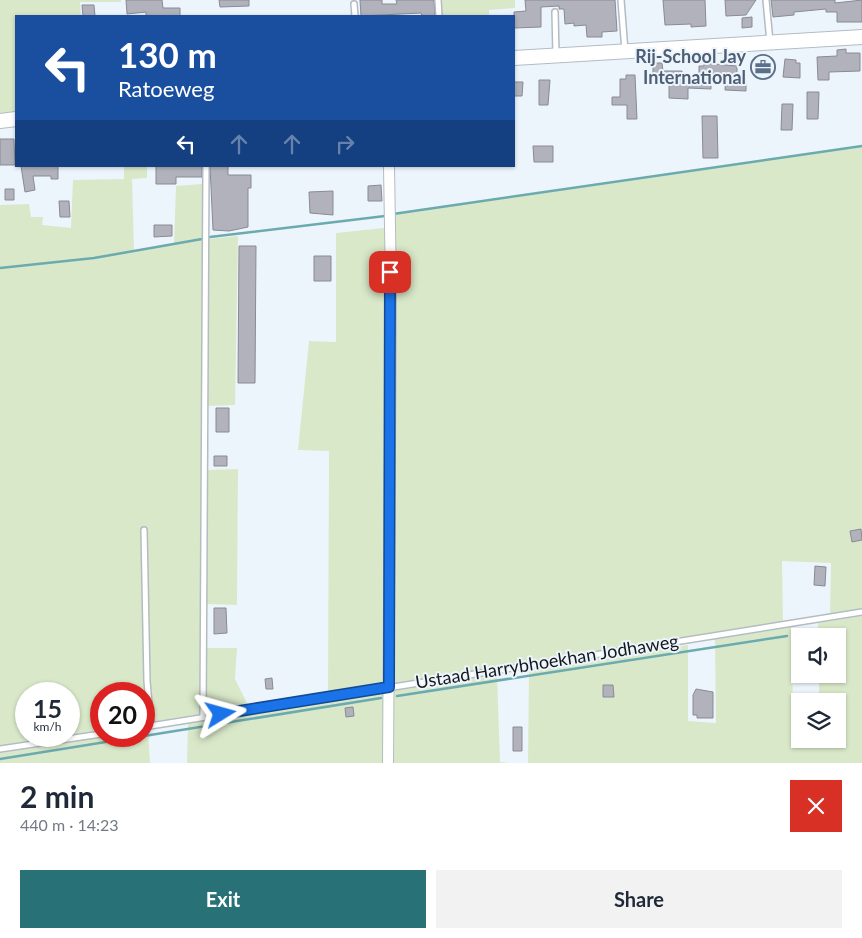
<!DOCTYPE html>
<html lang="en">
<head>
<meta charset="utf-8">
<style>
  body { margin:0; font-family:Lato,sans-serif; background:#f2f2f3; color:#1f2937; height:100vh; display:flex; flex-direction:column; font-size:19px; white-space:nowrap }
  * { box-sizing:border-box; margin:0 }
  p { font-size:16px; color:#747a83 }
  .icon { flex:none; width:28px; height:28px; fill:none; stroke:currentColor; stroke-width:2; stroke-linecap:round; stroke-linejoin:round }
  .map { position:relative; height:763px; overflow:hidden }
  .details { display:flex; flex-direction:column; background:#fff; flex:1 }
  .details>* { flex:none }
  .hud { position:absolute; left:15px; top:15px; width:500px; height:152px; border-radius:0px; box-shadow:0 1px 4px #0004; background:#1a4fa0; color:#fff; overflow:hidden }
  .buttons { position:absolute; left:791px; top:628px; display:grid; gap:10px }
  .buttons a { display:grid; place-items:center; width:55px; height:55px; border-radius:0px; background:#fff; box-shadow:0 1px 4px #0004; font-size:25px }
  .speed { position:absolute; left:15px; top:682px; display:flex; gap:10px; font-size:25px; font-weight:700; text-align:center }
  .speed>* { display:grid; place-content:center; width:65px; height:65px; border-radius:50%; background:#fff; box-shadow:0 1px 4px #0004; line-height:1 }
  .speed small { font-size:12px; font-weight:400 }
  .speed .limit { border:8px solid #d22; background:#fff; color:#111 }
  .pin { position:absolute; display:grid; place-items:center; width:42px; height:42px; color:#fff; margin:-21px; border-radius:10px; box-shadow:0 2px 8px #0006 }
  .me { position:absolute; width:55px; margin:-28px; rotate:82deg; stroke-linejoin:round; filter:drop-shadow(0 0 4px #0008) }
  .turn { display:flex; align-items:center; gap:18px; height:105px; padding:0 20px; font-size:22px }
  .turn .icon { width:65px; height:65px; stroke-width:2.5 }
  .turn b { display:block; font-size:35px; line-height:42px }
  .lanes { display:flex; align-items:center; height:48px; padding:0 20px; background:#0003; justify-content:center; gap:25px; direction:ltr }
  .lanes .off { opacity:.35 }
  .round { display:grid; place-items:center; flex:none; width:52px; height:52px; border-radius:0px; background:#f2f2f3 }
  .head { display:flex; align-items:center; justify-content:space-between; height:85px; padding:0 20px }
  h1 { font-size:30px; font-weight:700; line-height:38px }
  .cta { display:flex; gap:10px; margin-top:auto; padding:10px 20px }
  .cta a { flex:1; height:58px; border-radius:0px; background:#277177; color:#fff; font-size:20px; font-weight:700; line-height:58px; text-align:center }
  .cta a+a { background:#f2f2f3; color:#1f2937 }
  .map>svg:first-child { display:block }
</style>
</head>
<body>
<div class="map">
<svg width="862" height="763" viewBox="0 0 862 763">
  <rect width="100%" height="100%" fill="#edf5fc"/>
  <path fill="#d9e8c9" d="M0,0H121V2H80L81,16H16V114L0,116Z
    M440,0H515V8L489,10V16H441Z
    M862,146V609L830,614L831,563L782,561L783,622L392,684L393,214Z
    M124,166H147V178L132,179L134,251L174,244L176,186L202,184V234L204,235L200,714L144,723V694H101V730L69,735V694H26V736H59L0,746V205L29,204L31,217H43L42,225L71,228L73,180L124,179Z
    M384,228L387,231L385,682L381,686L328,694L329,451L298,450L309,341L336,342V233Z
    M238,236L235,405L207,406L208,239Z
    M238,469L237,605L207,604V470Z
    M862,616V763H528L529,669L688,645V721L716,723L715,639L791,627L793,704L800,705V739H838V701H819V674H838V636H818V623Z
    M207,648H237L235,679L249,707L208,711L206,704Z
    M497,675L500,762L509,763H390L393,691Z
    M381,693L385,695V763H187L188,722Z
    M148,730L150,763H0V753L107,736H144V731Z"/>
  <g fill="none" stroke-linecap="round" stroke-linejoin="round">
    <path stroke="#6baaaf" stroke-width="2.5" d="M393,214L862,146
      M210,237L385,216
      M0,268L94,258L202,239
      M397,696L787,636
      M144,736L381,698
      M0,759L143,736"/>
  </g>
  <path fill="#b2b2bc" stroke="#8a8a93" d="M126,0H162L163,8H180V16H146V12L127,14Z
    M219,0H249V6L220,7Z
    M360,0H382V4H397L396,0H434L435,16H422L421,13L361,16Z
    M525,0H615L617,31L602,32V37H587L586,25L574,26V23L565,24L564,9H559V6L541,7V27L514,28V12L526,11Z
    M663,0H705L706,26L691,27V24L665,25Z
    M725,0H756L746,15L726,16Z
    M771,0H835V3L862,0V22H837V12H826V9L794,12V15L773,17Z
    M82,5H94L95,16H83Z
    M752,17V27L742,28V18Z
    M846,49V53H860V71L829,72V80H818L817,57L837,56V50Z
    M755,57H770V76H755Z
    M785,59L796,60V63H800V78L783,77Z
    M653,63H662L663,71H682V81L699,82V66H704V63L737,66V80L746,81V91L725,90L726,74H711V89L688,88V99L669,98V81L653,82Z
    M626,75H635L637,119H627V105H612V97H620V79H626Z
    M539,80H550L548,105H539Z
    M514,82H523L522,96H514Z
    M807,92H819L818,119H807Z
    M782,104H793L792,130H781Z
    M702,116H717L718,158H703Z
    M0,139H14L15,165H0Z
    M533,146H553V162H534Z
    M21,166H58V179H51V176H33L35,190L25,192Z
    M156,166H202V177H176V184H156Z
    M210,166H228V175H251V188H248V227L229,231L213,230Z
    M381,185L382,201H368V186Z
    M5,189H14V200H5Z
    M333,191V215L310,213L309,192Z
    M59,201H69L70,217H60Z
    M154,225H172V236L154,237Z
    M239,246H256L255,383H238Z
    M314,256H331V281H314Z
    M216,408H229V432H216Z
    M214,456H227V466H214Z
    M861,529L862,540L852,542L850,531Z
    M815,566L826,567L825,586L814,585Z
    M214,608H226L227,633L214,634Z
    M272,678L273,689H266L265,679Z
    M603,685H613L614,697H603Z
    M696,689L713,692V718H697V715H693V695Z
    M353,707L354,716L346,717L345,708Z
    M513,727H522V751H513Z"/>
  <g fill="none" stroke-linecap="round" stroke-linejoin="round">
    <defs>
      <path id="service" d="M438,0L439,16
        M621,0L625,51
        M766,0L770,42
        M354,4L355,16
        M555,12L556,55
        M144,530L147,681L151,726
        M203,716L206,166
        M144,727L862,612
        M0,749L101,734"/>
      <path id="minor" d="M388,763L391,288L389,166"/>
      <path id="secondary" d="M514,58L862,37
        M0,121L16,119"/>
    </defs>
    <use href="#service" stroke="#b4bcc3" stroke-width="8"/>
    <use href="#minor" stroke="#b4bcc3" stroke-width="12"/>
    <use href="#secondary" stroke="#b4bcc3" stroke-width="16"/>
    <use href="#service" stroke="#fff" stroke-width="5"/>
    <use href="#minor" stroke="#fff" stroke-width="10"/>
    <use href="#secondary" stroke="#fff" stroke-width="14"/>
  </g>
  <g fill="none" stroke-linecap="round" stroke-linejoin="round">
    <defs>
      <path id="route" d="M221,714L389,687L390,272"/>
    </defs>
    <use href="#route" stroke="#114b97" stroke-width="12"/>
    <use href="#route" stroke="#1a73e8" stroke-width="9"/>
  </g>
  <defs>
    <symbol id="office-ring" viewBox="-11 -11 22 22"><circle r="9.5" fill="#edf5fc" stroke="#5c6f8a" stroke-width="1.5"/><path d="M-6-3h4V-5.5h4V-3h4V5H-6ZM-1-4.5V-3h2v-1.5ZM-6 0V1H6V0Z" fill="#5c6f8a"/></symbol>
  </defs>
  <g fill-rule="evenodd">
    <use href="#office-ring" x="749" y="53" width="28" height="28"/>
  </g>
  <g text-anchor="middle" stroke-width="4" stroke-linejoin="round" paint-order="stroke">
    <g font-size="18" font-weight="bold" fill="#4e5e75" stroke="#edf5fc" text-anchor="end">
      <text x="746" y="63">Rij-School Jay<tspan x="746" dy="21">International</tspan></text>
    </g>
    <g font-size="18" fill="#15181b" stroke="#edf5fc">
      <text transform="translate(547 662) rotate(-9)" y="6">Ustaad Harrybhoekhan Jodhaweg</text>
    </g>
  </g>
</svg>
<div class="buttons">
<a><svg class="icon" aria-label="sound" viewBox="0 0 24 24"><path d="M4 9h4l5-4v14l-5-4H4zM17 9q2 3 0 6"/></svg></a>
<a><svg class="icon" aria-label="layers" viewBox="0 0 24 24"><path d="M12 4l9 5-9 5-9-5zM3 14l9 5 9-5"/></svg></a>
</div>
<div class="speed"><div>15<small>km/h</small></div><div class="limit">20</div></div>
<div class="pin" style="left:390px;top:272px;background:#d93025"><svg class="icon" aria-label="arrive" viewBox="0 0 24 24"><path d="M6 21V4h12l-3 4 3 4H6"/></svg></div>
<svg class="me" style="left:221px;top:714px" viewBox="-20 -20 40 40"><path d="M0-17L14 15 0 8-14 15z" fill="#1a73e8" stroke="#fff" stroke-width="4"/></svg>
<div class="hud">
<div class="turn"><svg class="icon" aria-label="left" viewBox="0 0 24 24"><path d="M17 20v-9H6M10 6l-5 5 5 5"/></svg><div><b>130 m</b>Ratoeweg</div></div>
<div class="lanes"><svg class="icon" aria-label="left" viewBox="0 0 24 24"><path d="M17 20v-9H6M10 6l-5 5 5 5"/></svg><svg class="icon off" aria-label="ahead" viewBox="0 0 24 24"><path d="M12 20V5M6 11l6-6 6 6"/></svg><svg class="icon off" aria-label="ahead" viewBox="0 0 24 24"><path d="M12 20V5M6 11l6-6 6 6"/></svg><svg class="icon off" aria-label="right" viewBox="0 0 24 24"><path d="M7 20v-9h11M14 6l5 5-5 5"/></svg></div>
</div>
</div>
<section class="details">
<div class="head"><div><h1>2 min</h1><p>440 m · 14:23</p></div><a class="round" style="background:#d93025;color:#fff"><svg class="icon" aria-label="close" viewBox="0 0 24 24"><path d="M6 6l12 12M18 6L6 18"/></svg></a></div>
<div class="cta"><a>Exit</a><a>Share</a></div>
</section>
</body>
</html>
